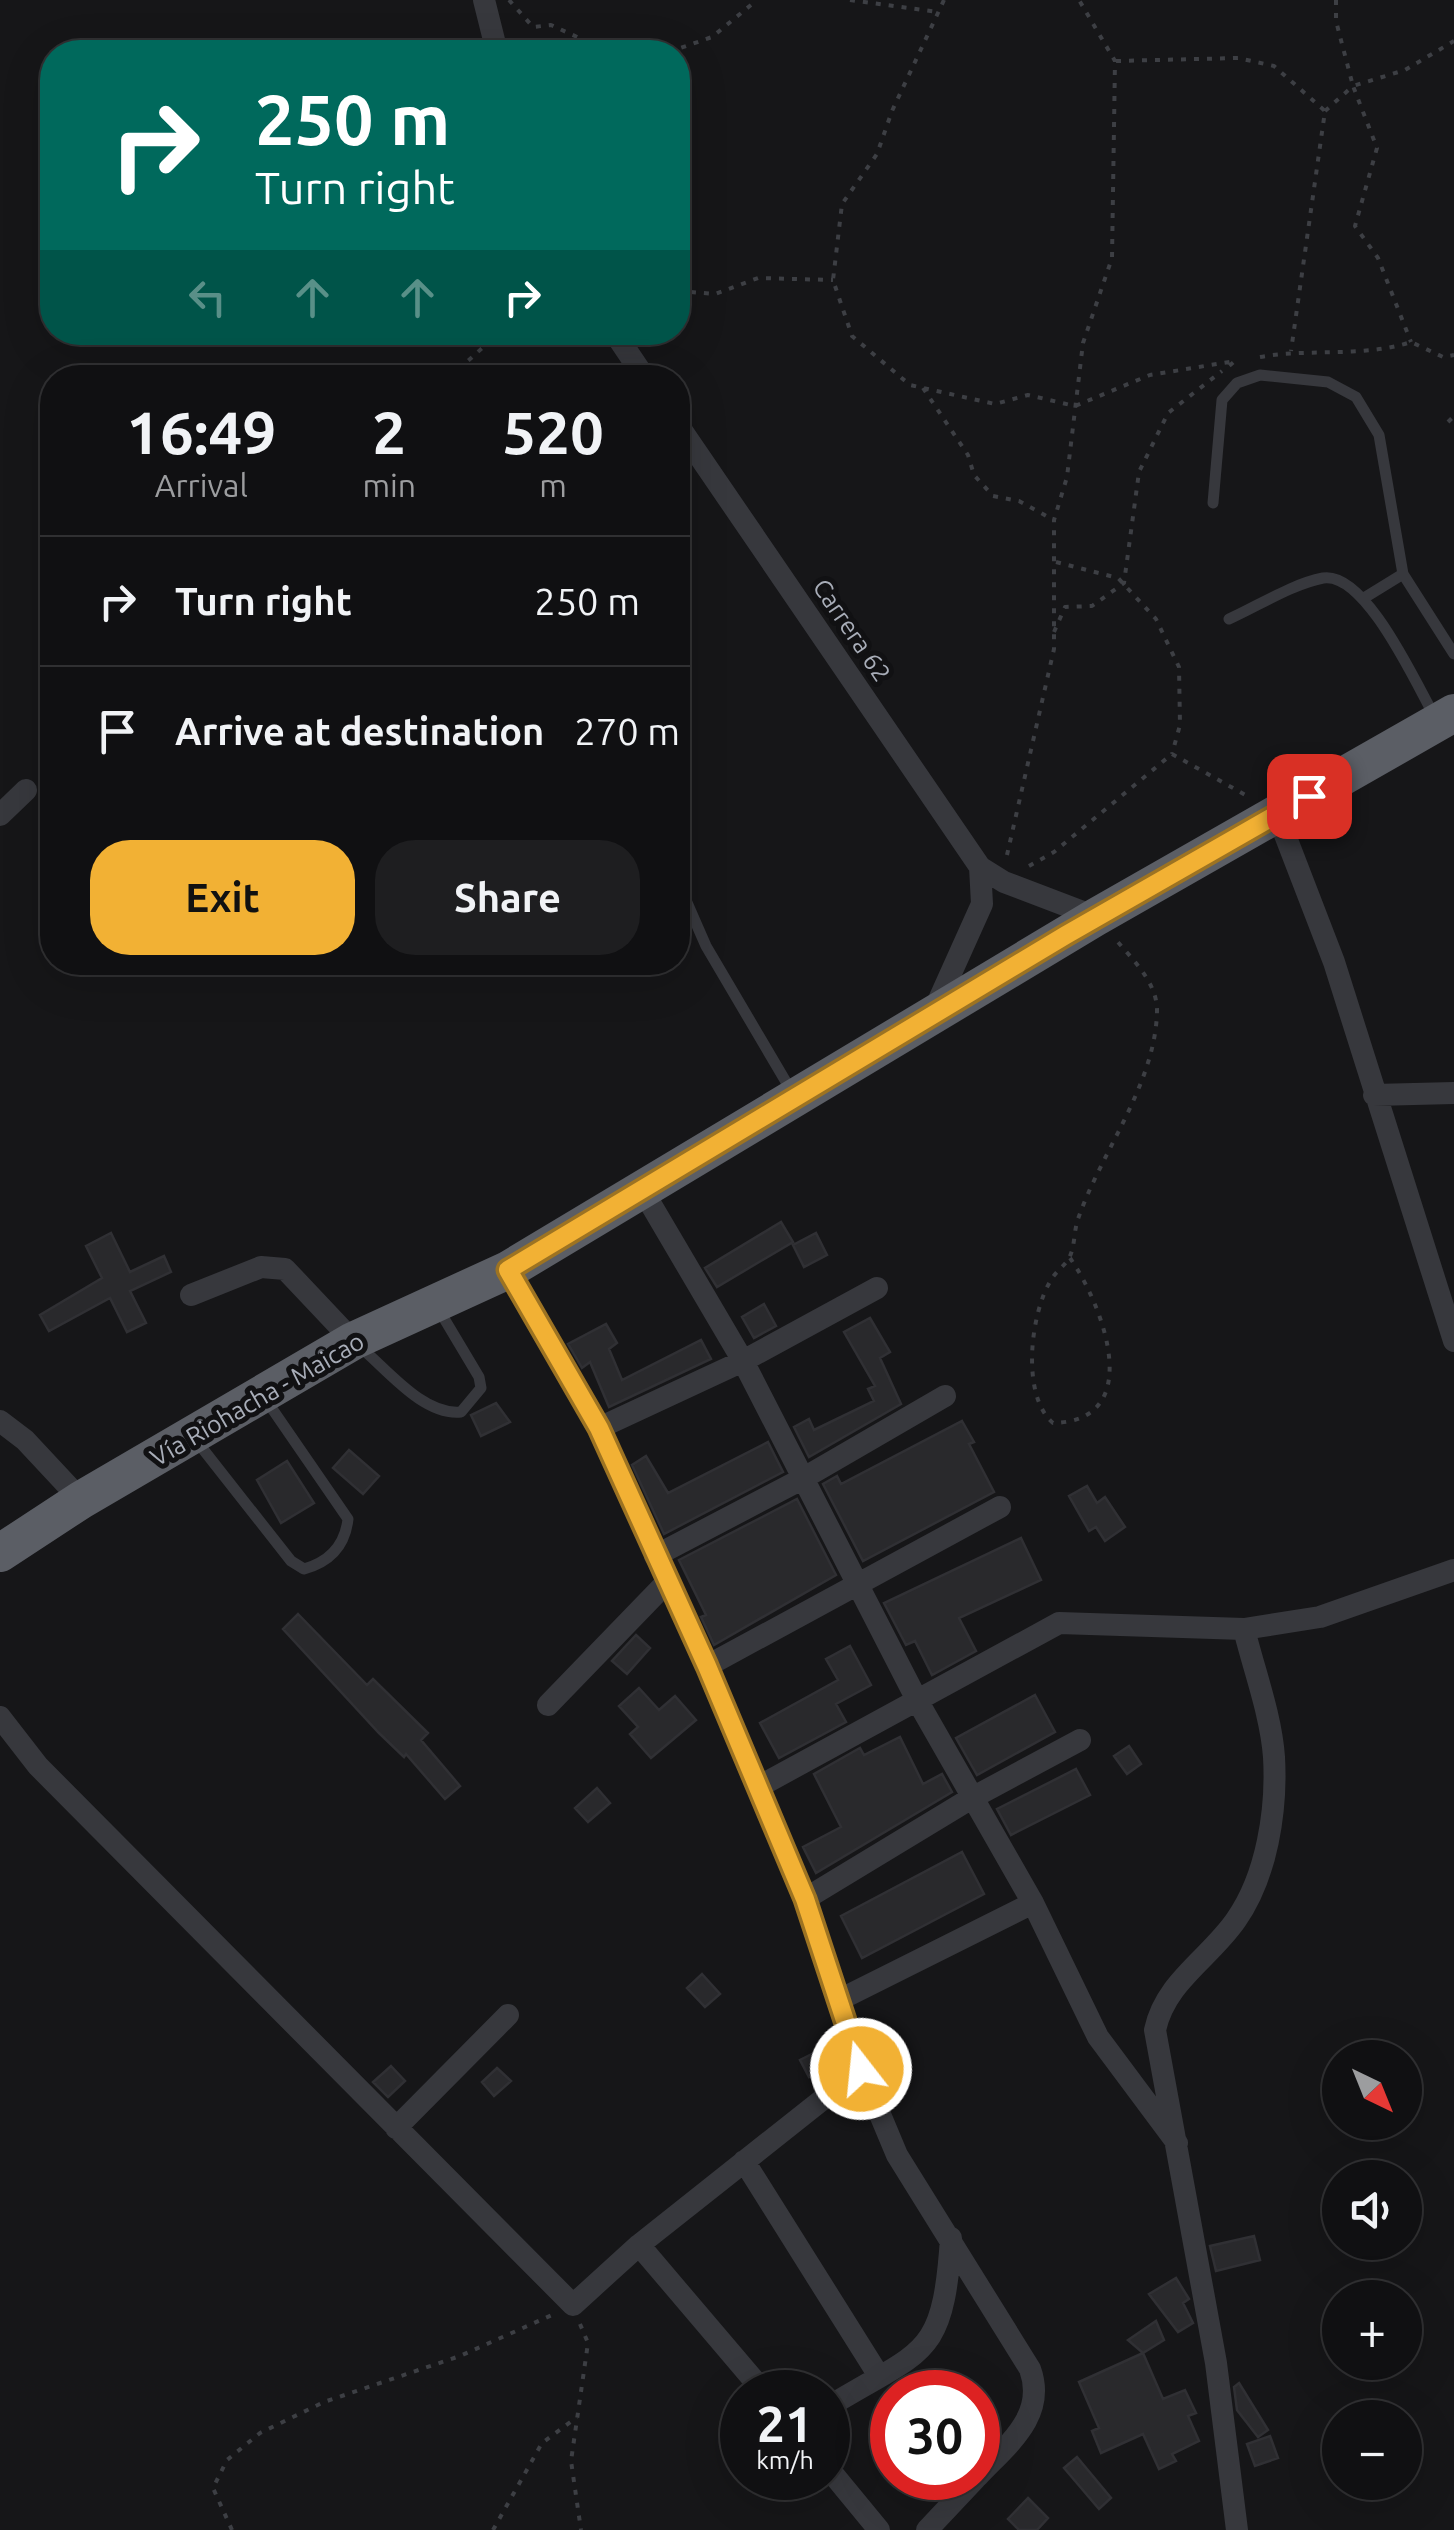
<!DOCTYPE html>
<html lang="en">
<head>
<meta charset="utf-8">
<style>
  body { margin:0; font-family:Ubuntu,sans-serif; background:#1e1e20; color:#f1f3f6; height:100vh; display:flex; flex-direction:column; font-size:38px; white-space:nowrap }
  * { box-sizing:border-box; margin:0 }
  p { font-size:32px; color:#9c9d9f }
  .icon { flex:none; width:55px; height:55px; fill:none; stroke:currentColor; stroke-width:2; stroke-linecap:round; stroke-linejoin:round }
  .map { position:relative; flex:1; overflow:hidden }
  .drawer { position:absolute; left:40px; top:365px; width:650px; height:610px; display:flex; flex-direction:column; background:#101012; border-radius:40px; box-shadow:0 10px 40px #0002,0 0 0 2px #303032 }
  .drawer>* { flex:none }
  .banner { position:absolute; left:40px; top:40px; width:650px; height:305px; border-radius:40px; box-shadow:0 10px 40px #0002,0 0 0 2px #303032; background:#00695c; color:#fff; overflow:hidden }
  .needle { width:65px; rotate:137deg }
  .tools { position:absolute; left:1322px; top:2040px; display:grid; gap:20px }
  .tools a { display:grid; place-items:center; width:100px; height:100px; border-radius:50%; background:#101012; box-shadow:0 10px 40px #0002,0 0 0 2px #303032; font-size:50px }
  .speed { position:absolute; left:720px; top:2370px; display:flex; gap:20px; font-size:50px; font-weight:700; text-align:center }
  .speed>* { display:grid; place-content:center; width:130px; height:130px; border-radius:50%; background:#101012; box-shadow:0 10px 40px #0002,0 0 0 2px #303032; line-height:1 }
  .speed small { font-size:25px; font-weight:400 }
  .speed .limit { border:15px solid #d22; background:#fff; color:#111 }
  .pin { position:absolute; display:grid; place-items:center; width:85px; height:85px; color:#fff; margin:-42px; border-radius:20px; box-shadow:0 5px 15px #0006 }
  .me { position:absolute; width:110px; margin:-55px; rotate:344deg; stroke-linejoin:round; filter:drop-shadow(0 0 8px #0008) }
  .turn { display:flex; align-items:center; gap:35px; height:210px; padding:0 50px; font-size:45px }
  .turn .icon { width:130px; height:130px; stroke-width:2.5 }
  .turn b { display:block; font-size:70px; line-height:85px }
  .lanes { display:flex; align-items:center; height:95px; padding:0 50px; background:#0003; justify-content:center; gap:50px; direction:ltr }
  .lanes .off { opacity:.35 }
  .eta { display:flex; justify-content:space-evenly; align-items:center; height:170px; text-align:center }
  .eta b { font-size:60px; font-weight:700; line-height:70px }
  .button { display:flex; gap:20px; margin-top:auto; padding:20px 50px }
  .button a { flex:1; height:115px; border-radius:40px; background:#f2b134; color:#111; font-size:40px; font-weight:700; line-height:115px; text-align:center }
  .button a+a { background:#1e1e20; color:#f1f3f6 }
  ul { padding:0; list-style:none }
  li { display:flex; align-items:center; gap:30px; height:130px; padding:0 50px; border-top:2px solid #303032 }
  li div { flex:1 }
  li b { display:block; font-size:38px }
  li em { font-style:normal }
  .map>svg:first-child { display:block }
</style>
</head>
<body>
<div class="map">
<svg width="1454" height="2530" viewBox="0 0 1454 2530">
  <rect width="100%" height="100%" fill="#161618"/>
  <path fill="#29292c" stroke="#303034" stroke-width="2.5" d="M781,1222L793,1242L717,1287L705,1268Z
    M111,1233L130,1272L164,1256L171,1272L130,1291L146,1323L127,1332L110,1298L49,1331L40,1315L102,1278L86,1246Z
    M816,1233L827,1255L804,1267L793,1245Z
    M764,1304L776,1326L754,1338L742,1317Z
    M870,1318L890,1352L880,1358L901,1404L809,1457L794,1427L809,1419L814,1430L874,1401L868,1389L875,1386L844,1332Z
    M606,1324L617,1343L609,1349L622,1380L701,1340L711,1359L609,1407L590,1362L582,1368L568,1344Z
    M496,1403L510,1422L481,1436L471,1415Z
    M962,1421L974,1442L969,1444L994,1492L863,1561L823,1484L837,1476L841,1484Z
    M768,1442L783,1472L664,1534L632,1465L646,1456L668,1493Z
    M349,1450L379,1476L363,1494L333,1468Z
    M287,1461L314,1503L281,1523L257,1480Z
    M1087,1486L1097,1503L1105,1497L1125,1527L1105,1541L1096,1527L1089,1531L1069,1496Z
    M797,1499L836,1575L714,1645L701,1617L706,1615L679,1560Z
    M1021,1538L1041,1580L959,1618L976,1651L932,1675L915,1641L906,1645L884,1603Z
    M298,1614L367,1685L373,1679L428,1733L421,1740L460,1786L445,1799L406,1754L404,1757L379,1733L283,1629Z
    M636,1635L650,1648L627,1674L612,1661Z
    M850,1646L871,1685L836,1704L846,1722L779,1758L760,1723L838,1680L826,1659Z
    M639,1688L659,1710L675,1696L696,1720L651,1758L630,1734L638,1727L619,1706Z
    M1035,1695L1055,1732L977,1775L956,1738Z
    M900,1737L923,1784L942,1774L952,1792L816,1873L803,1847L841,1827L814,1774L860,1748L864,1755Z
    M1129,1746L1141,1764L1127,1774L1114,1756Z
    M1076,1769L1090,1795L1011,1835L997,1809Z
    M597,1788L610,1803L588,1822L575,1808Z
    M962,1852L984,1894L862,1958L841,1916Z
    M702,1974L720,1994L705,2007L687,1988Z
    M820,2050L829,2067L809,2077L800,2060Z
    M391,2066L405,2081L388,2097L373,2082Z
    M497,2068L511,2081L494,2096L482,2082Z
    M1254,2236L1260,2260L1216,2271L1210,2246Z
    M1176,2278L1189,2299L1183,2303L1193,2323L1178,2332L1149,2294Z
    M1156,2321L1164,2340L1143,2353L1128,2340Z
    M1143,2353L1163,2399L1185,2390L1196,2413L1188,2416L1199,2441L1172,2454L1176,2461L1159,2469L1143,2434L1101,2453L1092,2431L1099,2428L1079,2382Z
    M1239,2383L1268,2430L1258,2437L1237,2410L1234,2387Z
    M1270,2436L1278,2458L1255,2466L1247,2444Z
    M1077,2457L1111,2498L1099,2509L1064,2468Z
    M1028,2498L1048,2518L1037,2530H1019L1008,2519Z"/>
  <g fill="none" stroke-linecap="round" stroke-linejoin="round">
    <path stroke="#3d3f44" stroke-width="4" stroke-dasharray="5 8" stroke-linecap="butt" d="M509,0L533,27L551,25L610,52
      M850,0L938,12
      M944,0L892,111L877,154L842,204L833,280L852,336L910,385L995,404L1028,395L1075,406L1150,375L1235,361L1229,366
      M1336,0V21L1353,86L1405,70L1454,41
      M669,52L712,37L757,0
      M1116,61L1238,58L1274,66L1325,111L1291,351
      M1325,111L1353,86L1377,148L1355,226L1378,258L1411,342
      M678,291L715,294L758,278L833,280
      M1260,357C1311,348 1361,358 1411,342L1443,357L1454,355
      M449,378L500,332
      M923,388L968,455L974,475L993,496L1019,501L1052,519
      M1448,422L1454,416
      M1056,562L1118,578L1156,619L1179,667L1180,725L1172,754
      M1054,632L1065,607L1092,606L1124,583L1139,472L1168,413L1222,371
      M1007,855L1054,649V520L1067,477L1083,343L1112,258L1115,61L1079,0
      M1029,866L1054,852L1172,754L1249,797
      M1070,1258C1103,1305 1147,1421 1053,1423C1021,1396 1030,1314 1051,1280C1056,1271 1066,1265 1070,1256C1075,1245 1074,1230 1078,1219C1101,1152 1155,1085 1157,1012C1158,984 1134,961 1117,941
      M580,2324L588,2343L571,2461L581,2530
      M232,2530L213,2488L227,2460L260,2433L324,2402L460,2356L552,2315
      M493,2530L542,2443L577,2417"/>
    <path stroke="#37383d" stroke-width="11" d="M1213,503L1222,400L1237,383L1260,375L1328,382L1356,397L1379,435L1403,574L1454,654
      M1364,598L1403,574
      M1229,619C1258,606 1292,584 1323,578C1366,571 1417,686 1436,719
      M678,882L706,946L792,1092
      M359,1346C387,1369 423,1416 461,1412L481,1388L479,1377L439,1310
      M195,1439L291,1561L304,1569C329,1562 345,1546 348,1519L264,1397"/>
    <path stroke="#37383d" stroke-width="22" d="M484,0L497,52
      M614,332L645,378
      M678,425L980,867L1004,882L1096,917
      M1277,814L1334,962L1454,1341
      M0,815L26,790
      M933,1013L982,904L980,867
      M1374,1095L1454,1093
      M643,1191L743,1361L917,1700L1033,1903L1098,2037L1177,2143
      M508,1270L599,1428L707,1666L805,1899L861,2069L897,2155L1030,2369C1047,2416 1007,2445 978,2476
      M191,1295L261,1267L285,1269L353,1341
      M0,1421L25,1440L81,1500
      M599,1428L743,1361L877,1288
      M655,1556L802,1479L945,1396
      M707,1666L1000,1507
      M548,1705L667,1582
      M0,1717L38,1766L573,2305L639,2245L861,2069
      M758,1787L1059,1623L1244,1629L1320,1617L1454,1570
      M805,1899L970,1799L1080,1740
      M841,1999L1033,1903
      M396,2128L508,2015
      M744,2161L879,2376
      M639,2245L764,2392
      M828,2407C924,2348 943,2360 951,2238
      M828,2468L879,2530
      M927,2530L976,2478
      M1237,2530L1216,2363L1155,2030C1165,1982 1209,1959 1236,1920C1267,1876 1277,1810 1274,1757C1271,1715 1254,1670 1244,1629"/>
    <path stroke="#5b5e65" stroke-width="38" d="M0,1553L81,1500L353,1341L508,1270L1096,917L1454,713"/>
  </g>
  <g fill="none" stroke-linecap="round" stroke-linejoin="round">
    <defs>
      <path id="route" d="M861,2069L805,1899L707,1666L599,1428L508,1270L1066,935L1309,796"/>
    </defs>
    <use href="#route" stroke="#9d7322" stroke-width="25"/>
    <use href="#route" stroke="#f2b134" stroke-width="18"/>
  </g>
  <g text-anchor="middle" stroke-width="10" stroke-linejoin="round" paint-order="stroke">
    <g font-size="25" fill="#a8adb8" stroke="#111113">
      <text transform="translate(852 630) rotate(56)" y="9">Carrera 62</text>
      <text transform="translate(257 1399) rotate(-30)" y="9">Vía Riohacha - Maicao</text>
    </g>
  </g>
</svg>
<div class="tools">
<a><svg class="needle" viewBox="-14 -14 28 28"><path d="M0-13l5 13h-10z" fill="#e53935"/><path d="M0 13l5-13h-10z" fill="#9c9d9f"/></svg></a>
<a><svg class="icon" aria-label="sound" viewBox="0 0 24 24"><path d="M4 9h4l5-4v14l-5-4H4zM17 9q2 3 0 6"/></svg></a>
<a>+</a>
<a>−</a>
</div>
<div class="speed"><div>21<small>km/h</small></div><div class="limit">30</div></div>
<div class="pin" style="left:1309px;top:796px;background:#d93025"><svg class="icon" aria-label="arrive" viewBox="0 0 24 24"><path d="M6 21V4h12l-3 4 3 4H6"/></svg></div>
<svg class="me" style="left:861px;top:2069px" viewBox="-20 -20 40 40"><circle r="17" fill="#f2b134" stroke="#fff" stroke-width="3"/><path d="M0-11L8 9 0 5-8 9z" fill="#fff"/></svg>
<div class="banner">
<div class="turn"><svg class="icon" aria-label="right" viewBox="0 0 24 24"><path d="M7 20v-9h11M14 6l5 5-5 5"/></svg><div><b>250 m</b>Turn right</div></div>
<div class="lanes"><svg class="icon off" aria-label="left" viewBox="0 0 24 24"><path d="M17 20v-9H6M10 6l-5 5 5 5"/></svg><svg class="icon off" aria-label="ahead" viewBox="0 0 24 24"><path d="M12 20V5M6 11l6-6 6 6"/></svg><svg class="icon off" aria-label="ahead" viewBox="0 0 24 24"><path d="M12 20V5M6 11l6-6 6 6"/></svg><svg class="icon" aria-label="right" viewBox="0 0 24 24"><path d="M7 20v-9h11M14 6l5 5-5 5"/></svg></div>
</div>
<section class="drawer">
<div class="eta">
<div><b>16:49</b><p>Arrival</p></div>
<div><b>2</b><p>min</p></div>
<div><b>520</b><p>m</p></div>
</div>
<ul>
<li><svg class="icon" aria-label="right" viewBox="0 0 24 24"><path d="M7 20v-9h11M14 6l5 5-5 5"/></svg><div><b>Turn right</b></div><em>250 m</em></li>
<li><svg class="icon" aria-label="arrive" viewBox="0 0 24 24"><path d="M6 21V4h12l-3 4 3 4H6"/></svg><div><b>Arrive at destination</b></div><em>270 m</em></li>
</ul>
<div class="button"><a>Exit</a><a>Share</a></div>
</section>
</div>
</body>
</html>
